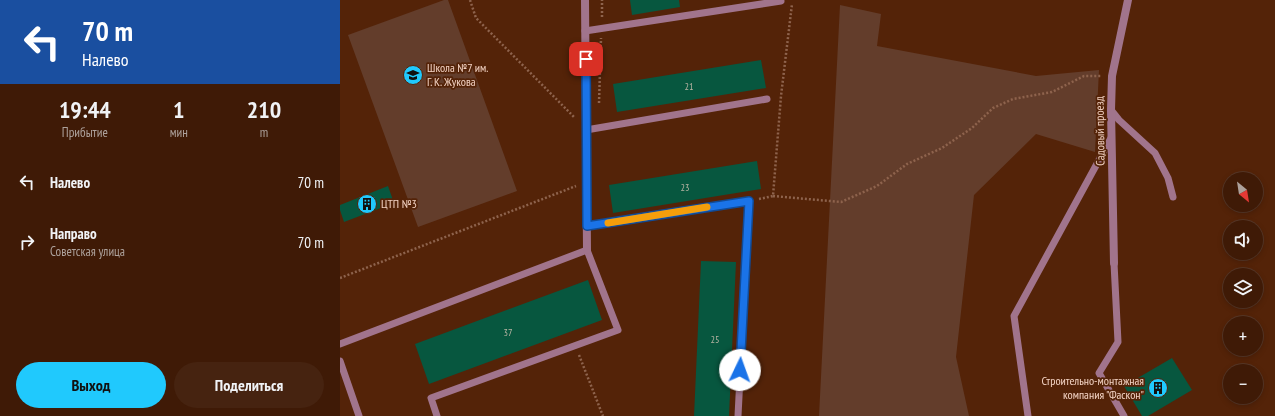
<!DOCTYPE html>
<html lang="ru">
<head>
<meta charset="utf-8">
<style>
  body { margin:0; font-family:"PT Sans Narrow",sans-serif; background:#462310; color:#f1f3f6; height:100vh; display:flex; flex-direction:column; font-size:15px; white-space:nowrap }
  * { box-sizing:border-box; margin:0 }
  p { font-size:13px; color:#ada19b }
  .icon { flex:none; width:22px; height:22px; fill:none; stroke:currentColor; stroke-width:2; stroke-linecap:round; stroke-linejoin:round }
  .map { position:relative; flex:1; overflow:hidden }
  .panel { display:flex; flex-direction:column; background:#3f1a06; width:340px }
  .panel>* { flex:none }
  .hud { background:#1a4fa0; color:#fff; overflow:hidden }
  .needle { width:26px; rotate:150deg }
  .tools { position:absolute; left:883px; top:172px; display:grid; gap:8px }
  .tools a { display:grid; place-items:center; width:40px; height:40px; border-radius:50%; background:#3f1a06; box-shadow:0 2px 6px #0003,0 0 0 1px #583828; font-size:20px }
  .pin { position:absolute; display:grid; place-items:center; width:34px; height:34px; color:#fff; margin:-17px; border-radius:8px; box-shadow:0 2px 6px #0006 }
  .me { position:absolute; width:44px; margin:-22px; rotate:3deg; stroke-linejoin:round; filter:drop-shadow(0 0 3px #0008) }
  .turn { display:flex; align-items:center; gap:14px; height:84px; padding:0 16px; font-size:18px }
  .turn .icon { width:52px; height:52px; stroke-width:2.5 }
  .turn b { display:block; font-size:28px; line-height:34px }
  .eta { display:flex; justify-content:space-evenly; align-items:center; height:68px; text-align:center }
  .eta b { font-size:24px; font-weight:700; line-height:28px }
  .button { display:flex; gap:8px; margin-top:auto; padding:8px 16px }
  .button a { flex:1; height:46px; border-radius:24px; background:#20c9fd; color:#111; font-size:16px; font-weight:700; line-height:46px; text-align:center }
  .button a+a { background:#462310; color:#f1f3f6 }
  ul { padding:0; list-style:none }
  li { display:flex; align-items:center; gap:12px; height:60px; padding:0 16px }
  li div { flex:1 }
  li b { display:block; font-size:15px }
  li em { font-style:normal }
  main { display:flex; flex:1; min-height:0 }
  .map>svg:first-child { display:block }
</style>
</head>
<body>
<main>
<section class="panel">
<div class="hud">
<div class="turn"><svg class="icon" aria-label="left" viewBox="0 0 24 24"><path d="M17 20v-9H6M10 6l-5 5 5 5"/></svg><div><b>70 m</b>Налево</div></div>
</div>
<div class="eta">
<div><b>19:44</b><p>Прибытие</p></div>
<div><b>1</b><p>мин</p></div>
<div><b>210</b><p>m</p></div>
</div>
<ul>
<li><svg class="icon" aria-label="left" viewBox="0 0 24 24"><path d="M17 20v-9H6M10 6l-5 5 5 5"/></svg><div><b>Налево</b></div><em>70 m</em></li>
<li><svg class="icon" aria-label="right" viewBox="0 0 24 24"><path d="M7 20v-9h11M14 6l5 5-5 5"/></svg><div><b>Направо</b><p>Советская улица</p></div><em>70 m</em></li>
</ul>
<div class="button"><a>Выход</a><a>Поделиться</a></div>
</section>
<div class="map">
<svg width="935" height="416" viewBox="0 0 935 416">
  <rect width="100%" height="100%" fill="#542308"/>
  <path fill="#633d2b" d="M104,0H108L177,191L78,227L8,35Z
    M500,5L541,14L537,46L696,76L759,70L755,152L696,134L634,195L616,357L629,416H479Z"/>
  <path fill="#07573f" d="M290,0H339L340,7L292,15Z
    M421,60L426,88L277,112L273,84Z
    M417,161L421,189L273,213L269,185Z
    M48,186L54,203L4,222L0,210V205Z
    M361,261L396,262L389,416H354Z
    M248,280L262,320L89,384L75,344Z
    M832,358L852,390L808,416H802L784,386Z"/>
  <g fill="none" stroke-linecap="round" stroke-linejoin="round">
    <path stroke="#8e634d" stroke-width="2.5" stroke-dasharray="2 2" stroke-linecap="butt" d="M130,0L136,18L235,118
      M262,17V0
      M259,103L261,38
      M433,196L501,202L537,186L567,164L602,148L632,128L653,108L673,99L712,92L744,76H762
      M419,199L433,196L441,96L452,4
      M0,278L236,186
      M239,355L263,416"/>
    <path stroke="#a1748c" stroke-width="7" d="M245,31L441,1
      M771,110L779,120L815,153L828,178L833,197
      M246,130L427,99
      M247,226L409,201L398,416
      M774,263L778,342L759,373L784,416
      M0,344L247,250L278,330L91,398L97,416
      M0,361L19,416
      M688,416L674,316L771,138"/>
    <path stroke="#a1748c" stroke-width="8" d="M245,0L247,250
      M774,263L771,110L772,76L788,0"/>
  </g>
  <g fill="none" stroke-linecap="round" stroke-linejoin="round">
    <defs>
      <path id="route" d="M246,59L247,226L409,201L400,370"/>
    </defs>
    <use href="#route" stroke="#114b97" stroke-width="10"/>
    <use href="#route" stroke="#1a73e8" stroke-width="7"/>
    <path stroke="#f59e0b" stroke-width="7" d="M268,223L367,207"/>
  </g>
  <defs>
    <symbol id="school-disc" viewBox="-11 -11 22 22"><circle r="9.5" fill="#20c9fd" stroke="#542308"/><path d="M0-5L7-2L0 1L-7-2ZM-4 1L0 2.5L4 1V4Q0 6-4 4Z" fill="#111"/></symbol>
    <symbol id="building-disc" viewBox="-11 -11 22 22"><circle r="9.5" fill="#20c9fd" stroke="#542308"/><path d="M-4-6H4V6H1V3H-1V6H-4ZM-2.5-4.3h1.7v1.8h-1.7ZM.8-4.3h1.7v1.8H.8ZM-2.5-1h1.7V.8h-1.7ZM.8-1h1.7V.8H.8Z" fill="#111"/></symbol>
  </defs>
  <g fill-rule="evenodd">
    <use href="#school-disc" x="62" y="64" width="22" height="22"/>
    <use href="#building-disc" x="16" y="193" width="22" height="22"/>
    <use href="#building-disc" x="807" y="377" width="22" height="22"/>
  </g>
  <g text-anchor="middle" stroke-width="3.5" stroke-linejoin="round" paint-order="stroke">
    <g font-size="10" fill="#b8b4a3">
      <text x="349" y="90">21</text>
      <text x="345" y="191">23</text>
      <text x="168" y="336">37</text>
      <text x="375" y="343">25</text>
    </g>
    <g font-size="12" fill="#f3d3c4" stroke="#542308" text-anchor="start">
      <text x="87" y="72">Школа №7 им.<tspan x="87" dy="14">Г. К. Жукова</tspan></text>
      <text x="41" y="208">ЦТП №3</text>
      <text x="804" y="385" text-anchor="end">Строительно-монтажная<tspan x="804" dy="14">компания "Фаскон"</tspan></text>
    </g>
    <g font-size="12" fill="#f3d3c4" stroke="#542308">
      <text transform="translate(760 131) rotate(-91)" y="4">Садовый проезд</text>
    </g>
  </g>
</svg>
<div class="tools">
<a><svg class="needle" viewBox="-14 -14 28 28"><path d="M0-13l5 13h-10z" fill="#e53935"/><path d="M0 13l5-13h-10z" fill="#ada19b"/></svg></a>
<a><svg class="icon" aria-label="sound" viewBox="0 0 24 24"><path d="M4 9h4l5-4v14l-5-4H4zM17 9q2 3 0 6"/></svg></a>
<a><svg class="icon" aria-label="layers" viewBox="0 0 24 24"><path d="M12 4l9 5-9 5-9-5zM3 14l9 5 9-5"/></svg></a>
<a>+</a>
<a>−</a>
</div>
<div class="pin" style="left:246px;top:59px;background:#d93025"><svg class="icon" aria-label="arrive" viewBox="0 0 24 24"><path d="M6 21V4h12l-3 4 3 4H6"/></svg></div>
<svg class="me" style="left:400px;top:370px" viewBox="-20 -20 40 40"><circle r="19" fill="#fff"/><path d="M0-13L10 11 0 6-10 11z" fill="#1a73e8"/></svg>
</div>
</main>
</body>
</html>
